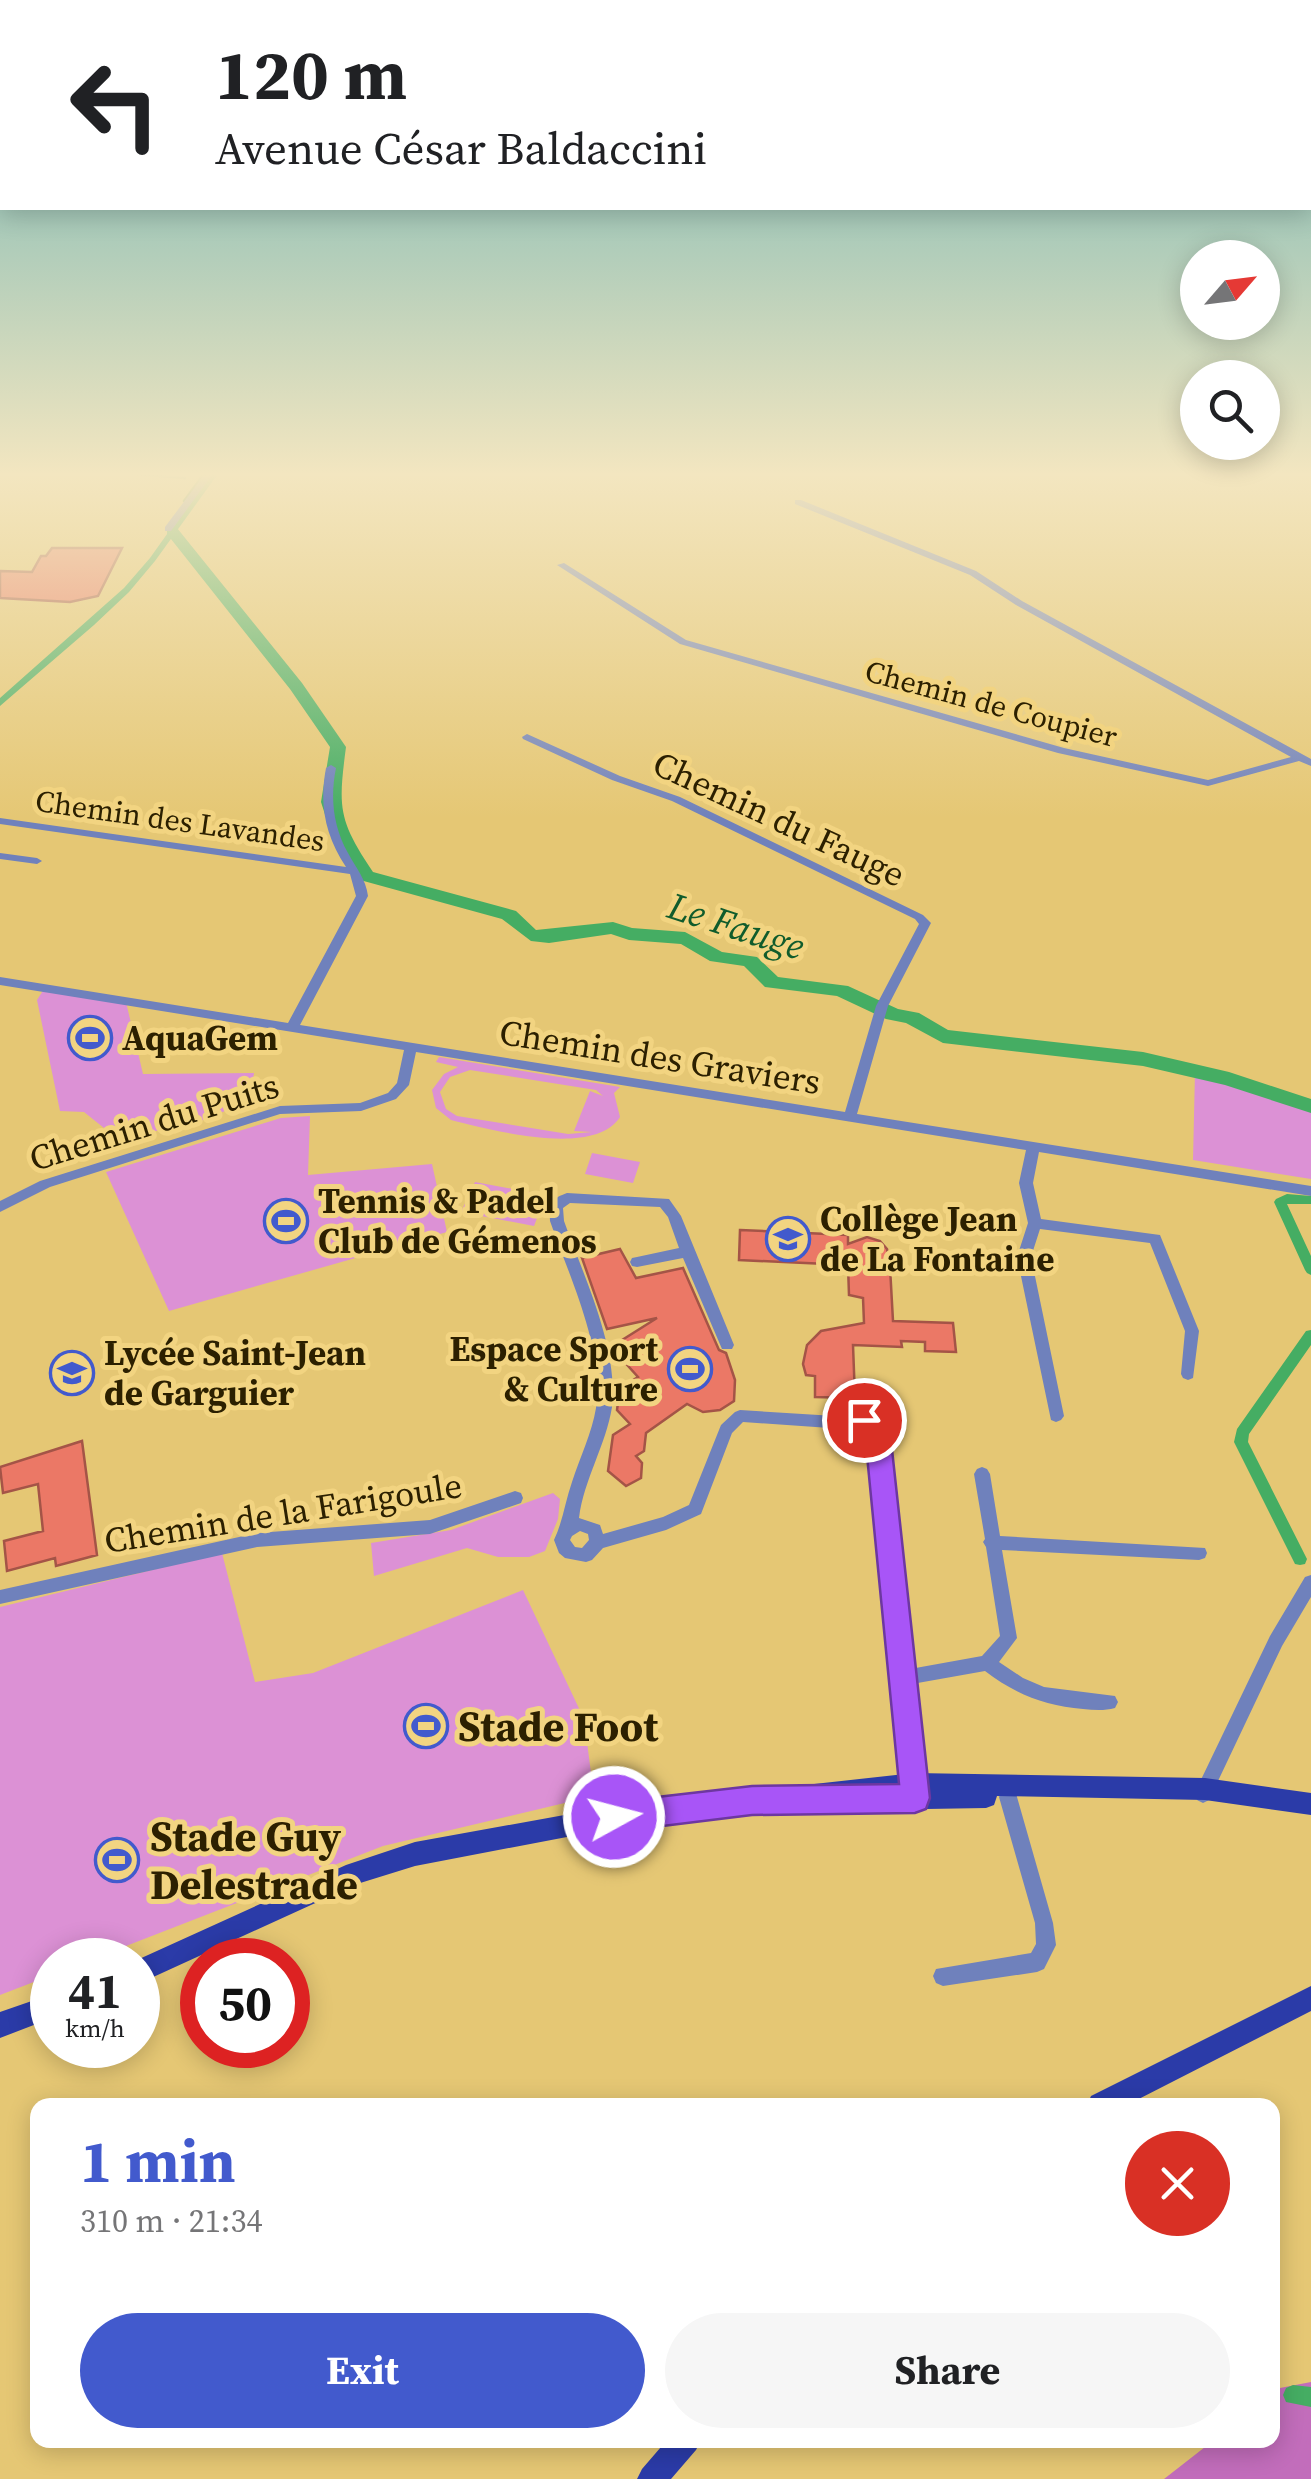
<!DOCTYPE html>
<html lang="en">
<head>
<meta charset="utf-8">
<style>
  body { margin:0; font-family:"Source Serif 4",serif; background:#f6f6f6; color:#202124; height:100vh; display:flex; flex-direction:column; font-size:38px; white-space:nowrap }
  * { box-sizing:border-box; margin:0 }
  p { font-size:32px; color:#757577 }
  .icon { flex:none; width:55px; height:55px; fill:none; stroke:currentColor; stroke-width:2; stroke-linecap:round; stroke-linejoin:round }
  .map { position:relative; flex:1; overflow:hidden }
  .details { position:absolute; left:30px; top:2098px; width:1250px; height:350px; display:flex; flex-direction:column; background:#fff; border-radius:20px; box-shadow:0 5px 25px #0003 }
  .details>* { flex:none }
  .banner { position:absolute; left:0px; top:0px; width:1312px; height:210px; box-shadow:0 5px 25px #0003; background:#fff; color:#202124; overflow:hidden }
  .needle { width:65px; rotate:62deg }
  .fabs { position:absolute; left:1180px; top:240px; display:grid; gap:20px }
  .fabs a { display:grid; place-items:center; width:100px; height:100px; border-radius:50%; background:#fff; box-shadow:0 5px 25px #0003; font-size:50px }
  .speed { position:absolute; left:30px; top:1938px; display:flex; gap:20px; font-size:50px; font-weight:700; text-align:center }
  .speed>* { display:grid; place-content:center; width:130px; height:130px; border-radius:50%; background:#fff; box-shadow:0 5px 25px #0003; line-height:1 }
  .speed small { font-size:25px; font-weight:400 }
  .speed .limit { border:15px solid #d22; background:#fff; color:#111 }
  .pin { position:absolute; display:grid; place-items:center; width:85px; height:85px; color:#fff; margin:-42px; border:5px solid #fff; border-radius:50%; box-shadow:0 2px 10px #0007 }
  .me { position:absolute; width:110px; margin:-55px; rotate:83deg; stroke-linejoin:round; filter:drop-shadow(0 0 8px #0008) }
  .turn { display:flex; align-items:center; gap:35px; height:210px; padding:0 50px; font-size:45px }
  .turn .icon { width:130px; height:130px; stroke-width:2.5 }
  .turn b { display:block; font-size:70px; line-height:85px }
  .round { display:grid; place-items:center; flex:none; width:105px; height:105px; border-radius:52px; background:#f6f6f6 }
  .summary { display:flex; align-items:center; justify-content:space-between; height:170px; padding:0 50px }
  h1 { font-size:60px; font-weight:700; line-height:75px; color:#425acd }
  .cta { display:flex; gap:20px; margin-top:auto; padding:20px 50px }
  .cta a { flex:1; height:115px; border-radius:60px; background:#425acd; color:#fff; font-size:40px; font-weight:700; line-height:115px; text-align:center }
  .cta a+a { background:#f6f6f6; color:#202124 }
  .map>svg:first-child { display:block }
</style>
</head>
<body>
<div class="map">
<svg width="1311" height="2479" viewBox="0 0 1311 2479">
  <rect width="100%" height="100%" fill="#e5c774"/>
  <path fill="#dc91d5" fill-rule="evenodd" d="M44,989L126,1002L143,1074L254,1073L249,1101L191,1125L137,1134L104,1128L84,1112L60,1111L37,1000Z
    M439,1057L620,1087L614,1093L620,1117C594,1158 492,1130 451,1120L436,1108L432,1090L444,1074L458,1067L436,1062ZM470,1070L596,1090L603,1096L590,1091L574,1131L592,1132L568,1134L457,1116L446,1109L440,1092L450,1077Z
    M1195,1072L1311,1106V1179L1193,1160Z
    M310,1116L308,1175L432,1164L447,1232L169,1311L106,1172L281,1118Z
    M592,1153L640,1162L633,1183L585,1174Z
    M475,1182L546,1195L534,1226L461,1212Z
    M553,1493L560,1499L558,1519L545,1551L529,1557H498L467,1548L374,1576L371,1543L451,1530Z
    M222,1553L255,1682L313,1673L523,1590L584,1719L594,1796L383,1846L90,1960H52V1975L0,1995V1607Z"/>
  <path fill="#c26dbb" d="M1311,2382V2479H1164L1214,2440H1272L1273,2394L1280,2388Z"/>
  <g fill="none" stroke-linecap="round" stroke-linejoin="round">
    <path stroke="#3e8345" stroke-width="2.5" d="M95,471L185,478
      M184,501L206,471"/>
    <path fill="#45ad63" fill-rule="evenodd" d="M212,471H220L155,561L129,592L94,625L0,706V698L124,588L150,558Z
      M1287,1194L1311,1196V1204H1287L1311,1256V1275L1307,1273L1305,1270L1274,1202L1276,1199Z
      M1311,1330V1345L1249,1434L1248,1442L1307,1559L1305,1564L1300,1565L1295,1564L1234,1442L1237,1429L1306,1331Z
      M1293,2385L1311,2387V2407L1286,2402L1283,2395L1286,2388Z"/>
    <path fill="#45ad63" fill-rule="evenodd" d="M167,528H177L302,683L346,747C338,808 338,820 373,872L516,911L536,930L613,922L632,928L685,932L722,952L757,957L778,977L848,986L898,1009L919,1013L948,1030L1143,1052L1229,1072L1311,1099V1113L1225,1085L1143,1066L943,1043L906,1023L886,1019L837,996L765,987L744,966L710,961L681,944L629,940L611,934L549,943L531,941L502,919L360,880L333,839L321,802L330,747L290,689L167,534Z"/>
  </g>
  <path fill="#eb7866" stroke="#a45447" stroke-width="2.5" d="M52,548H122L98,596L70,602L0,598V571L32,572L41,556H46Z
    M740,1230L848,1235V1244L867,1237L880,1241L887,1249L890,1267L893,1321L953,1323L956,1352L925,1351V1342L901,1341L902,1347L853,1345L855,1398L815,1397V1376L806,1375L803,1364L807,1345L821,1331L864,1323L863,1298L849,1295L848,1265L739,1260Z
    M620,1249L636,1278L683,1268L719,1350L726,1353L735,1380L734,1401L720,1410L703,1412L687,1404L646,1433L644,1451L636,1456L642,1463L641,1478L626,1486L608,1471L613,1435L630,1424L617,1410L620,1388L638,1377L611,1347L657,1318L607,1329L582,1258Z
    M82,1441L97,1555L56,1566L55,1558L7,1571L4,1541L43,1531L38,1484L3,1493L0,1467Z"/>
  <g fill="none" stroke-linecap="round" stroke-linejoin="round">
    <path fill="#6f81bc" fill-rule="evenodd" d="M207,471H215L171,531H165V527Z
      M795,500H801L976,571L1022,601L1311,759V766L1299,761L1208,786L1058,753L680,644L557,565L564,563L686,640L1064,748L1208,780L1291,757L1016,605L970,575L795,504Z
      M527,734L620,776L680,797L923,915L931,923L888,1006L857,1114L1311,1186V1196L1039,1152L1033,1183L1041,1219L1160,1235L1199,1331L1193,1378L1188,1380L1183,1378L1181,1374L1185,1331L1150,1243L1040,1229L1031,1257L1064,1416L1061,1420L1056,1422L1051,1420L1017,1257L1028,1223L1019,1183L1026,1150L416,1052L409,1085L396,1099L361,1111L280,1114L50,1187L0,1212V1201L40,1181L280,1106L360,1103L388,1093L397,1083L404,1050L0,985V977L288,1023L356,896L350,874L0,824V818L346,867C325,835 319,805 326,768L331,765L336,768C330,798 333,826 348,853C356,868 366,879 368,896L300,1025L845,1112L876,1006L919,924L915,919L672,801L612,780L523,739L522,737Z
      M0,853L37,858L42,861L37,864L0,859Z
      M567,1193L669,1199L681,1216L734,1345L732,1349H722L683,1258L637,1267L632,1266L630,1262L632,1258L637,1257L679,1248L668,1217L660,1207L570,1203L563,1208L564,1221C583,1275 619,1348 612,1407C606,1445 584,1479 579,1518L600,1525L603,1534L663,1517L689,1505L721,1425L735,1412L740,1410L851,1417C869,1409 881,1415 885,1434L910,1669L982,1656L1000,1636L986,1547L983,1542L985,1539L974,1474L977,1469L982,1467L987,1469L990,1474L1000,1536L1205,1548L1207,1553L1205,1558L1199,1560L1002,1550L1017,1638L999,1662L1023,1678L1044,1687L1115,1696L1118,1702L1115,1708C1104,1711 1094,1710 1083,1709C1045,1706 1015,1694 985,1671L912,1684L924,1791L921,1797L915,1800L909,1797L906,1791L871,1448C856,1452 845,1444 844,1429L743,1422L732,1433L701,1514L666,1530L603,1548L592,1560L586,1562L565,1558L559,1553L554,1540C563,1521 565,1502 572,1482C580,1457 592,1433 596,1408C605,1350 569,1276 550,1221C549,1205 550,1199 567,1193ZM863,1425L869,1429L868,1434L865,1437L860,1433V1428ZM580,1531L588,1534L589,1540L582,1548L575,1547L570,1540L572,1536Z
      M515,1491L521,1493L523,1498L521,1503L430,1534L257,1547L0,1604V1590L257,1533L430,1520Z
      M1311,1575V1597L1282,1646L1209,1800L1203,1803L1197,1800L1194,1794L1197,1788L1270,1636L1305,1577Z
      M1008,1788L1014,1791L1017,1797L1053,1923L1056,1945L1044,1969L1037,1972L943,1986L936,1983L933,1976L936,1969L1031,1953L1036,1944L1035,1923L999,1797L1002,1791Z"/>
    <path fill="#2b3ba8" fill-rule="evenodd" d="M914,1773L1205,1778L1311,1793V1815L1205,1800L997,1796L994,1805L986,1808L867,1810L859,1807L857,1801L614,1828L415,1866L357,1884L138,1984L137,1960L346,1865L415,1842L614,1806Z
      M1311,1986V2011L1127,2105H1087L1091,2096Z
      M52,1994V2018L0,2038V2012Z
      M667,2440H701L696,2450L671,2479H637L642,2469Z"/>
  </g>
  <linearGradient id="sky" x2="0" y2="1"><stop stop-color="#67b1b3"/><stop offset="0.58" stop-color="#f3e6c0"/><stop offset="1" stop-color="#f3e6c0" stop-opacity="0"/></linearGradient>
  <rect width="1311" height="818" fill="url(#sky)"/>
  <path fill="#a855f7" stroke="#6d37a1" stroke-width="2.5" d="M864,1409L886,1423L890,1431L930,1798L926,1809L915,1813L752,1815L614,1832L603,1827L599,1817L603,1807L614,1802L752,1786L899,1784L865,1435L851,1420L855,1412Z"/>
  <defs>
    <symbol id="stadium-ring" viewBox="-11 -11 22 22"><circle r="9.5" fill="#f2d481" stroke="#425acd" stroke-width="1.5"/><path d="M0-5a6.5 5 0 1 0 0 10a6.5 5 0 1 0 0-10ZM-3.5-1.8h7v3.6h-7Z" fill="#425acd"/></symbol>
    <symbol id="school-ring" viewBox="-11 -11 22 22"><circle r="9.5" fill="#f2d481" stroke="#425acd" stroke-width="1.5"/><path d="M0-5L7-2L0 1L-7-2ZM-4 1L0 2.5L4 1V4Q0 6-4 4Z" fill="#425acd"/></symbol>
  </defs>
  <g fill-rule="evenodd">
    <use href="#stadium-ring" x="65" y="1013" width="50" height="50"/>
    <use href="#stadium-ring" x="261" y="1196" width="50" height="50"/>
    <use href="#school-ring" x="763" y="1214" width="50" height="50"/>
    <use href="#stadium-ring" x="665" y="1344" width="50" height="50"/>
    <use href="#school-ring" x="47" y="1348" width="50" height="50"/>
    <use href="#stadium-ring" x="401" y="1701" width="50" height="50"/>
    <use href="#stadium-ring" x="92" y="1835" width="50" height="50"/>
  </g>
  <g text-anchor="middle" stroke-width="10" stroke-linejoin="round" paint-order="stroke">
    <g font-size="30" fill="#2c2000" stroke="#f2d481">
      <text transform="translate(991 704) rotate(15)" y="10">Chemin de Coupier</text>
      <text transform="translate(180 821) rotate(8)" y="10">Chemin des Lavandes</text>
    </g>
    <g font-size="35" fill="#2c2000" stroke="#f2d481">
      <text transform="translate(779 819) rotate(25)" y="12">Chemin du Fauge</text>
      <text transform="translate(660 1057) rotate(9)" y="12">Chemin des Graviers</text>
      <text transform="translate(154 1122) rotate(-17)" y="12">Chemin du Puits</text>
      <text transform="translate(283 1513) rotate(-9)" y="12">Chemin de la Farigoule</text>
    </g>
    <g font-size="35" font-weight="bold" fill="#2c2000" stroke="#f2d481" text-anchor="start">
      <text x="122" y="1050">AquaGem</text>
      <text x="318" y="1213">Tennis &amp; Padel<tspan x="318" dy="40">Club de Gémenos</tspan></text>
      <text x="820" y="1231">Collège Jean<tspan x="820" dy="40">de La Fontaine</tspan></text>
      <text x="658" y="1361" text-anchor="end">Espace Sport<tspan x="658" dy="40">&amp; Culture</tspan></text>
      <text x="104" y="1365">Lycée Saint-Jean<tspan x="104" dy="40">de Garguier</tspan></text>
    </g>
    <g font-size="38" font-style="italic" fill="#115c2c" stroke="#f2d481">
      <text transform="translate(736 926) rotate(18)" y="13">Le Fauge</text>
    </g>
    <g font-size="42" font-weight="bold" fill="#2c2000" stroke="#f2d481" text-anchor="start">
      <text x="458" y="1741">Stade Foot</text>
      <text x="150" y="1851">Stade Guy<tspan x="150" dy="48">Delestrade</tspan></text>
    </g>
  </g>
</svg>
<div class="fabs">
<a><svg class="needle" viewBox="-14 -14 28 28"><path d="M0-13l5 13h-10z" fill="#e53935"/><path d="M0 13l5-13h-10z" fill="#757577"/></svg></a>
<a><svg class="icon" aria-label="search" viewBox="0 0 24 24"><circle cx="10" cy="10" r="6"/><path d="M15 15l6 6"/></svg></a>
</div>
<div class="speed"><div>41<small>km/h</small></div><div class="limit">50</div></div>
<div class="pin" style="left:864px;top:1420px;background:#d93025"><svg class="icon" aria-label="arrive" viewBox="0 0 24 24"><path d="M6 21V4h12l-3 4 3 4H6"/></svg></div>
<svg class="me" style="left:614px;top:1817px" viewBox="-20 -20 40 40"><circle r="17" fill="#a855f7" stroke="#fff" stroke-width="3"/><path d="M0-11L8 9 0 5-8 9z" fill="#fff"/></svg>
<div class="banner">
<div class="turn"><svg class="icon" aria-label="left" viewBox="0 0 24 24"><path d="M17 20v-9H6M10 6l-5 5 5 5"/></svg><div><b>120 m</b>Avenue César Baldaccini</div></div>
</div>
<section class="details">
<div class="summary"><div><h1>1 min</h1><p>310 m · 21:34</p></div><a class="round" style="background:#d93025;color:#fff"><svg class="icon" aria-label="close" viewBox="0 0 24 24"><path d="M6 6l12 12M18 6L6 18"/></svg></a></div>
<div class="cta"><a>Exit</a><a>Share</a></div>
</section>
</div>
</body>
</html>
